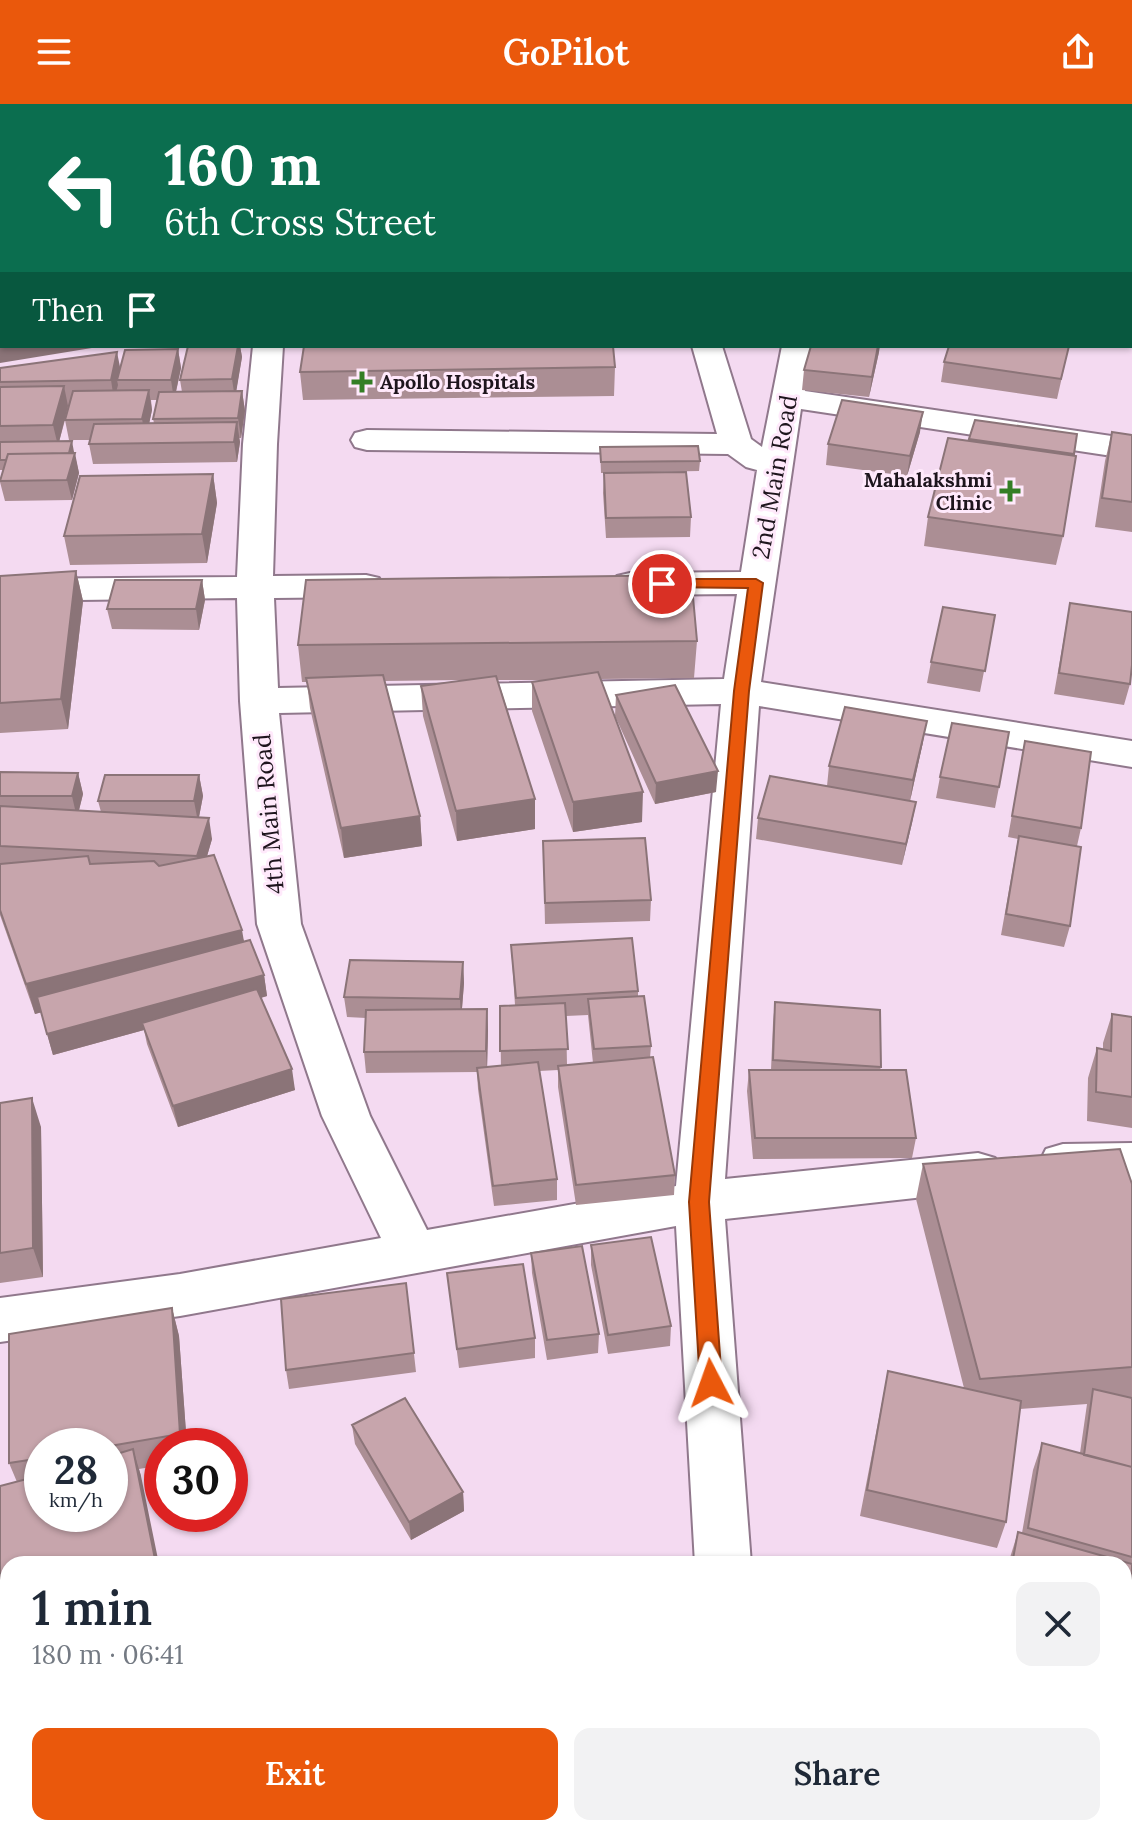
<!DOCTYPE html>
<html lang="en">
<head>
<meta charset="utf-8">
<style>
  body { margin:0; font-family:Lora,serif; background:#f2f2f3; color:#1f2937; height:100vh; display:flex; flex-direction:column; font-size:30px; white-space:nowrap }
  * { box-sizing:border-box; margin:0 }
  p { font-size:26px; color:#747a83 }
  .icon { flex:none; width:44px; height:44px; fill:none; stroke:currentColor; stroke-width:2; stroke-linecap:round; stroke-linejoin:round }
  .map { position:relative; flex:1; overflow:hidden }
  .sheet { position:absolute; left:0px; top:1452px; width:1132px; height:280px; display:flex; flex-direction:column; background:#fff; border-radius:24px 24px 0 0; box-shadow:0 2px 6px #0004 }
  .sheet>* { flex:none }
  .top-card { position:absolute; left:0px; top:0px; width:1132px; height:244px; box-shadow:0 2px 6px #0004; background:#0b6e4f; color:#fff; overflow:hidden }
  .speed { position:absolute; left:24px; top:1324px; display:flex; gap:16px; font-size:40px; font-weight:700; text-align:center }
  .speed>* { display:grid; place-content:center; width:104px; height:104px; border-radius:50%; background:#fff; box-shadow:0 2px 6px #0004; line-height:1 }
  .speed small { font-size:20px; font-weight:400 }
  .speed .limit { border:12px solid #d22; background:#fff; color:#111 }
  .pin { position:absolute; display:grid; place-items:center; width:68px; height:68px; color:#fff; margin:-34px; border:4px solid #fff; border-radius:50%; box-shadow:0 2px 8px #0007 }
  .me { position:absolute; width:88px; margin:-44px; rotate:356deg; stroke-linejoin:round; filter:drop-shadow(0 0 6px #0008) }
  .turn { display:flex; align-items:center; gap:28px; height:168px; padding:0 32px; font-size:36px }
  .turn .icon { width:104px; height:104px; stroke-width:2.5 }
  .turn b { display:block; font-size:56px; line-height:68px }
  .then { display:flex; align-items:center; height:76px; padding:0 32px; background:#0003; gap:16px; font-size:30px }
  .round { display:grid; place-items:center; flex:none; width:84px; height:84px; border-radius:16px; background:#f2f2f3 }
  .summary { display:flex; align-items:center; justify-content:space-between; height:136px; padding:0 32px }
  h1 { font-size:48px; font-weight:600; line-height:60px }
  .primary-button { display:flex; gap:16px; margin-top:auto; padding:16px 32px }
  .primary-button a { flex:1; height:92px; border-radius:16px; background:#ea580c; color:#fff; font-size:32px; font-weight:600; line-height:92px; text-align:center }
  .primary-button a+a { background:#f2f2f3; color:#1f2937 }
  header { display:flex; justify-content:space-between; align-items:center; height:104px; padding:0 32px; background:#ea580c; color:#fff; font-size:36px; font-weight:600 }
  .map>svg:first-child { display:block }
</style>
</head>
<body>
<header><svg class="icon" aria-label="menu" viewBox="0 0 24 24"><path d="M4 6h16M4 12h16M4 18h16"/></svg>GoPilot<svg class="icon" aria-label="share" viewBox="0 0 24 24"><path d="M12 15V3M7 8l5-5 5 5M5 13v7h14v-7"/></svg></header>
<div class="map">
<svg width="1132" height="1732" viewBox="0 0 1132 1732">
  <rect width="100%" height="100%" fill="#f4daf1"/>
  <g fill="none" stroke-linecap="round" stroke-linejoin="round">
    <defs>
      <path id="minor" d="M241,0H267V2H241Z
        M623,0H649V2H623Z
        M817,0H843L816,2Z
        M1130,113L1132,114V132L1130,131Z
        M253,242H283L277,340L273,472L366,471L379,474L384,482L379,490L366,493L274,494L278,584L724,575L737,490L630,491L617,488L612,480L617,472L630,469L741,468L757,366L746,363L728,350L367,346L355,343L351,336L355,329L367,326L717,330L692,242H722L751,335L762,343L782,242H812L805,287L1132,335V355L801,305L761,578L1132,637V663L759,602L725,1075L978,1049L995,1054L1002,1068L995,1082L978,1087L725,1115L751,1460H695L676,1122L180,1212L0,1238V1194L180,1170L381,1134L322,1012L257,820L240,597L237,494L0,497V475L237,473L243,340ZM721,600L676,1082L427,1126L370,1012L301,820L279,609Z
        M1132,1039V1077L1063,1078L1046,1073L1039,1059L1046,1045L1063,1040Z
        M710,1724H772V1732H710Z"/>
    </defs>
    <use href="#minor" stroke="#90788c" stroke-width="4"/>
    <use href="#minor" fill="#fff" fill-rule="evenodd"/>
  </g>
  <path fill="#ab8e94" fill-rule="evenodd" d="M423,0H469V2H423Z
    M532,0H605V2H532Z
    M638,0H729V2H638Z
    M739,0H793L756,2H740Z
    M836,0H917V2H836Z
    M923,0H998L997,2H923Z
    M1023,0H1091V2H1023Z
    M188,242H240L242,253L236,287H242L245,307L241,334H239L240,338L237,358L93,360L89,340L90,336H69L65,316L59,338L74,348L79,369L72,396L5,397L0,378L3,366H0V264L120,265L178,245L181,264L176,288H182L180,276ZM151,296H157L153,315L154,319H149L152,306Z
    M1069,242L1057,295L941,278L944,258Z
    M879,248L869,293L802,286L804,266Z
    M615,263L614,292L303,296L300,268Z
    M975,316L1077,330L1063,432L1056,461L924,442L928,413L969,337Z
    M920,328L907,372L826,361L828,340Z
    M1112,328L1132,331V428L1095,423L1105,357Z
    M600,343L700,357L699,367L601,369Z
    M604,369L691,413L690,433L606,434L603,389Z
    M213,370L217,399L207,459L70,461L64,432Z
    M76,467L83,497L68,625L0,629V472Z
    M202,476L205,496L199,526L112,525L107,505Z
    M1070,499L1130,580L1124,601L1054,590Z
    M995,511L980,588L927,579L931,558Z
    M697,537L694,574L600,575L642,718L573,728L532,607V578L546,576H498L535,695V725L457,737L423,612L421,582L464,576L385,577L420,712L422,742L344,754L310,604L307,578H302L298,541Z
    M616,591L716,688L655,700L615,612Z
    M1025,637L1081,724L1077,742L1070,822L1064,843L1001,831L1018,735L1008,733Z
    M923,638L910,697L916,698L902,761L756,735L758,714L827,682L829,662Z
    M0,668L78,669L83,690L79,706L101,708L98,697L199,671L203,692L199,713L212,735L207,752L244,837L264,871L267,892L261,894L295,986L178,1023L147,940L144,926L53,951L41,908L35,910L0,811Z
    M940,673L999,683L995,704L936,694Z
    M543,737L651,796L650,817L545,820Z
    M511,841L638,887V892L651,942L650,954L675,1071L674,1091L576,1101L558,983V966L539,967L557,1075V1096L494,1102L478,985L477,968L366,969L364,948L366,914L347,913L344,893L463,858L464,879L462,905H487L488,926L487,963L501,962L500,902L515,901ZM588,911L593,959L567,961L566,912Z
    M775,898L881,963L880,966L916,1034L912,1054L753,1055L747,987L749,966H771L773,919Z
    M1112,910L1132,913V1024L1087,1017L1088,974L1097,944L1103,945V939Z
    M0,999L41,1023L43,1173L0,1179Z
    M923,1060L1132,1080V1663L1124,1660V1460H1008L1018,1428L1022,1429L1033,1366L1042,1339L1080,1349L1087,1300L1020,1305L1006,1418L997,1444L860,1412L888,1267L964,1284L916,1095Z
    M591,1141L671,1222L670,1242L608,1250L591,1161Z
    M531,1149L599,1230L598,1249L547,1256L532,1169Z
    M447,1169L535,1234V1254L459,1264Z
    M406,1179L416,1268L289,1285L286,1266Z
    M172,1204L179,1232L187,1342H162V1361L139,1365L141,1372L8,1552L0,1554V1382L17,1378L9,1359ZM42,1342H110V1410H42Z
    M352,1321L463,1388L464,1407L411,1436L355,1340Z
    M0,1578L8,1579V1696L0,1695Z
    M988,1724H1100L1099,1732H1013Z
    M1110,1724H1124L1132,1732H1109Z"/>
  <path fill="#8b7478" d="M0,238H2V242H104L0,259Z
    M238,242H240L242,253L235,295L232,275Z
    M878,242H880L879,248L869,293L872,273Z
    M178,245L181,264L174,296L171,276Z
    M117,248L121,268L117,276L118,281L114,296L111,276Z
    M64,282L68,302L58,342L53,321Z
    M149,286L152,306L146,335L142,315Z
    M242,287L245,307L241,334L238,314Z
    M923,308L920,328L907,372L910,352Z
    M237,318L240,338L237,358L234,338Z
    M72,337L74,348L70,365L67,355Z
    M75,349L79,369L72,396L67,376Z
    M213,370L217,399L207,459L202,430Z
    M76,467L83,497L68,625L61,595Z
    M202,476L205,496L199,526L196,505Z
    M927,617L923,638L910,697L913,676Z
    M718,667L716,688L655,700L656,679Z
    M78,669L83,690L77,714L72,692Z
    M199,671L203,692L198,718L194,697Z
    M643,688L642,718L573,728V698Z
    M535,695V725L457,737L456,707Z
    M916,698L912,719L902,761L906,740Z
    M420,712L422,742L344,754L341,724Z
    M209,714L212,735L201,773L197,752Z
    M242,826L247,855L35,910L26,880Z
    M463,858L464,879L461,916L460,895Z
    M264,871L267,892L145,926L142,919L144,926L53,951L47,930Z
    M487,905L488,926L487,967L486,947Z
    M292,965L295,986L178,1023L173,1002Z
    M32,994L41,1023L43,1173L33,1144Z
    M172,1204L179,1232L187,1342H184L180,1330Z
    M133,1345L141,1372L159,1460H156Z
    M463,1388L464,1407L411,1436L409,1418Z
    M8,1524V1552L0,1554V1526Z"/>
  <path fill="#c7a5ac" stroke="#8b7478" stroke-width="2" d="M124,0H212V2H124Z
    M653,0H715L716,2H653Z
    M842,0H904V2H842Z
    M0,119H2V164H0Z
    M0,168H2V211H0Z
    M0,216H2V238H0Z
    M188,242H238L232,275L180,276Z
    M304,242H613L615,263L300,268Z
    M811,242H878L872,273L804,266Z
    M949,242H1069L1061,275L944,258Z
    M178,245L171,276H117L125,246Z
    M117,248L111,276L0,278V264Z
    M64,282L53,321L0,322V283Z
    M149,286L142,315L65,316L73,287Z
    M242,287L238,314L153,315L159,288Z
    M842,296L923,308L910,352L828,340Z
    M975,316L1077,330L1074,350L969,335Z
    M237,318L234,338L89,340L94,320Z
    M1112,328L1132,331V398L1102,394Z
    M948,334L1076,352L1063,432L928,413Z
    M72,337L69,349L8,350L6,356H0V338Z
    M698,342L700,357L601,358L600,343Z
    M75,349L67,376L0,377L8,350Z
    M686,368L691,413L606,414L604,369Z
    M213,370L202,430L64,432L80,372Z
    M76,467L61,595L0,599V472Z
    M691,471L697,537L298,541L306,476Z
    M115,476H202L196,505H107Z
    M1070,499L1132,508V561L1130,580L1059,569Z
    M943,503L995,511L985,567L931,558Z
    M598,568L643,688L573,698L532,578Z
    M383,571L420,712L341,724L306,574Z
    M496,572L535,695L456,707L421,582Z
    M675,581L718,667L656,679L616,591Z
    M845,603L927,617L913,676L829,662Z
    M952,619L1009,628L999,683L940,673Z
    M1025,637L1091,648L1081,724L1012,712Z
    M0,668L78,669L72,692H0Z
    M105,671H199L194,697H98Z
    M770,672L916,698L906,740L758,714Z
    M0,702L209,714L197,752L0,742Z
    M1019,732L1081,743L1070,822L1006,810Z
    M645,734L651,796L545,799L543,737Z
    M214,751L242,826L26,880L0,806V760L88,752L90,760L154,757L159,762Z
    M632,834L638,887L516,894L511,841Z
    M250,836L264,871L47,930L37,893Z
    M350,856L463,858L460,895L344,893Z
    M257,885L292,965L173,1002L142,919Z
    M644,892L651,942L594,945L588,895Z
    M775,898L880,906L881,963L773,956Z
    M565,899L568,945L500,947V902Z
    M487,905L486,947L364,948L366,906Z
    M1112,910L1132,913V993L1096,988L1097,944L1111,947Z
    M653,953L675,1071L576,1081L558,962Z
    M538,958L557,1075L493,1082L477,964Z
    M749,966H906L916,1034H755Z
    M32,994L33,1144L0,1149V999Z
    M1120,1045L1132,1080V1263L980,1275L923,1060Z
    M651,1133L671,1222L608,1231L591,1141Z
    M582,1142L599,1230L547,1236L531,1149Z
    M523,1160L535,1234L457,1245L447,1169Z
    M406,1179L414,1249L286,1266L281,1195Z
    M172,1204L180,1330L110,1342H42V1354L9,1359V1230Z
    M888,1267L1021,1297L1006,1418L867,1386Z
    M1093,1285L1132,1294V1363L1084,1351Z
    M405,1294L463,1388L409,1418L352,1321Z
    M1042,1339L1132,1363V1453L1028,1424Z
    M133,1345L156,1460H8V1524L0,1526V1382L42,1371V1410H110V1352Z
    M1018,1428L1132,1460V1636L1124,1633V1460H1012Z
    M0,1578L8,1579V1681L0,1680Z
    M1124,1676L1132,1679V1732H1116L1117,1724H1124Z
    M823,1724H859L885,1732H822Z
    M1045,1724H1100L1099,1732H1070Z"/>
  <path fill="#ea580c" stroke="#983908" stroke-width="2" d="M662,475H756L763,479L749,587L709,1098L722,1279L719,1286L711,1289L704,1286L700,1279L689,1098L734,587L748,484L657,483V476Z"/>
  <g fill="#347e25" stroke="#ffe9fb" stroke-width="3">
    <path d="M358 266h8v8h8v8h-8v8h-8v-8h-8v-8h8z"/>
    <path d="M1006 375h8v8h8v8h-8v8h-8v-8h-8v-8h8z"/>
  </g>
  <g text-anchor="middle" stroke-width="6" stroke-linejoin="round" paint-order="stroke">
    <g font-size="20" font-weight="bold" fill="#1e151d" stroke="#ffe9fb" text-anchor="start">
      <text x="380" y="285">Apollo Hospitals</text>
      <text x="992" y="383" text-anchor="end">Mahalakshmi<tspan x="992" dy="23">Clinic</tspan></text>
    </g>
    <g font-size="24" fill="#1e151d" stroke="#ffe9fb">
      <text transform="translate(775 373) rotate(-80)" y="8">2nd Main Road</text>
      <text transform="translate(269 710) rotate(-95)" y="8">4th Main Road</text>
    </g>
  </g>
</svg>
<div class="speed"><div>28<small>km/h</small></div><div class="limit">30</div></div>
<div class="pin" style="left:662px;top:480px;background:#d93025"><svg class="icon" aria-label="arrive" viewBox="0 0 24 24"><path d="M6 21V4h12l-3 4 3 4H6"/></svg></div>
<svg class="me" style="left:711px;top:1279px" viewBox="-20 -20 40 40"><path d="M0-17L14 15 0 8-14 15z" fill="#ea580c" stroke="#fff" stroke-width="4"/></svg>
<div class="top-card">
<div class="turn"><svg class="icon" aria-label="left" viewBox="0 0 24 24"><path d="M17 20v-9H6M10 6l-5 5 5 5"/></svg><div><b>160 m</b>6th Cross Street</div></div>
<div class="then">Then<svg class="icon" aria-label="arrive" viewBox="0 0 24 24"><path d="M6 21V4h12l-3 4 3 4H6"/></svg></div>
</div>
<section class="sheet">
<div class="summary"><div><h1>1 min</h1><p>180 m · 06:41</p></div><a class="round"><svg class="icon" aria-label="close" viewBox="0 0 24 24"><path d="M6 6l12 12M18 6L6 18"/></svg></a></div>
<div class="primary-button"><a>Exit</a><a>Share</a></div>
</section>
</div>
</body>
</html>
